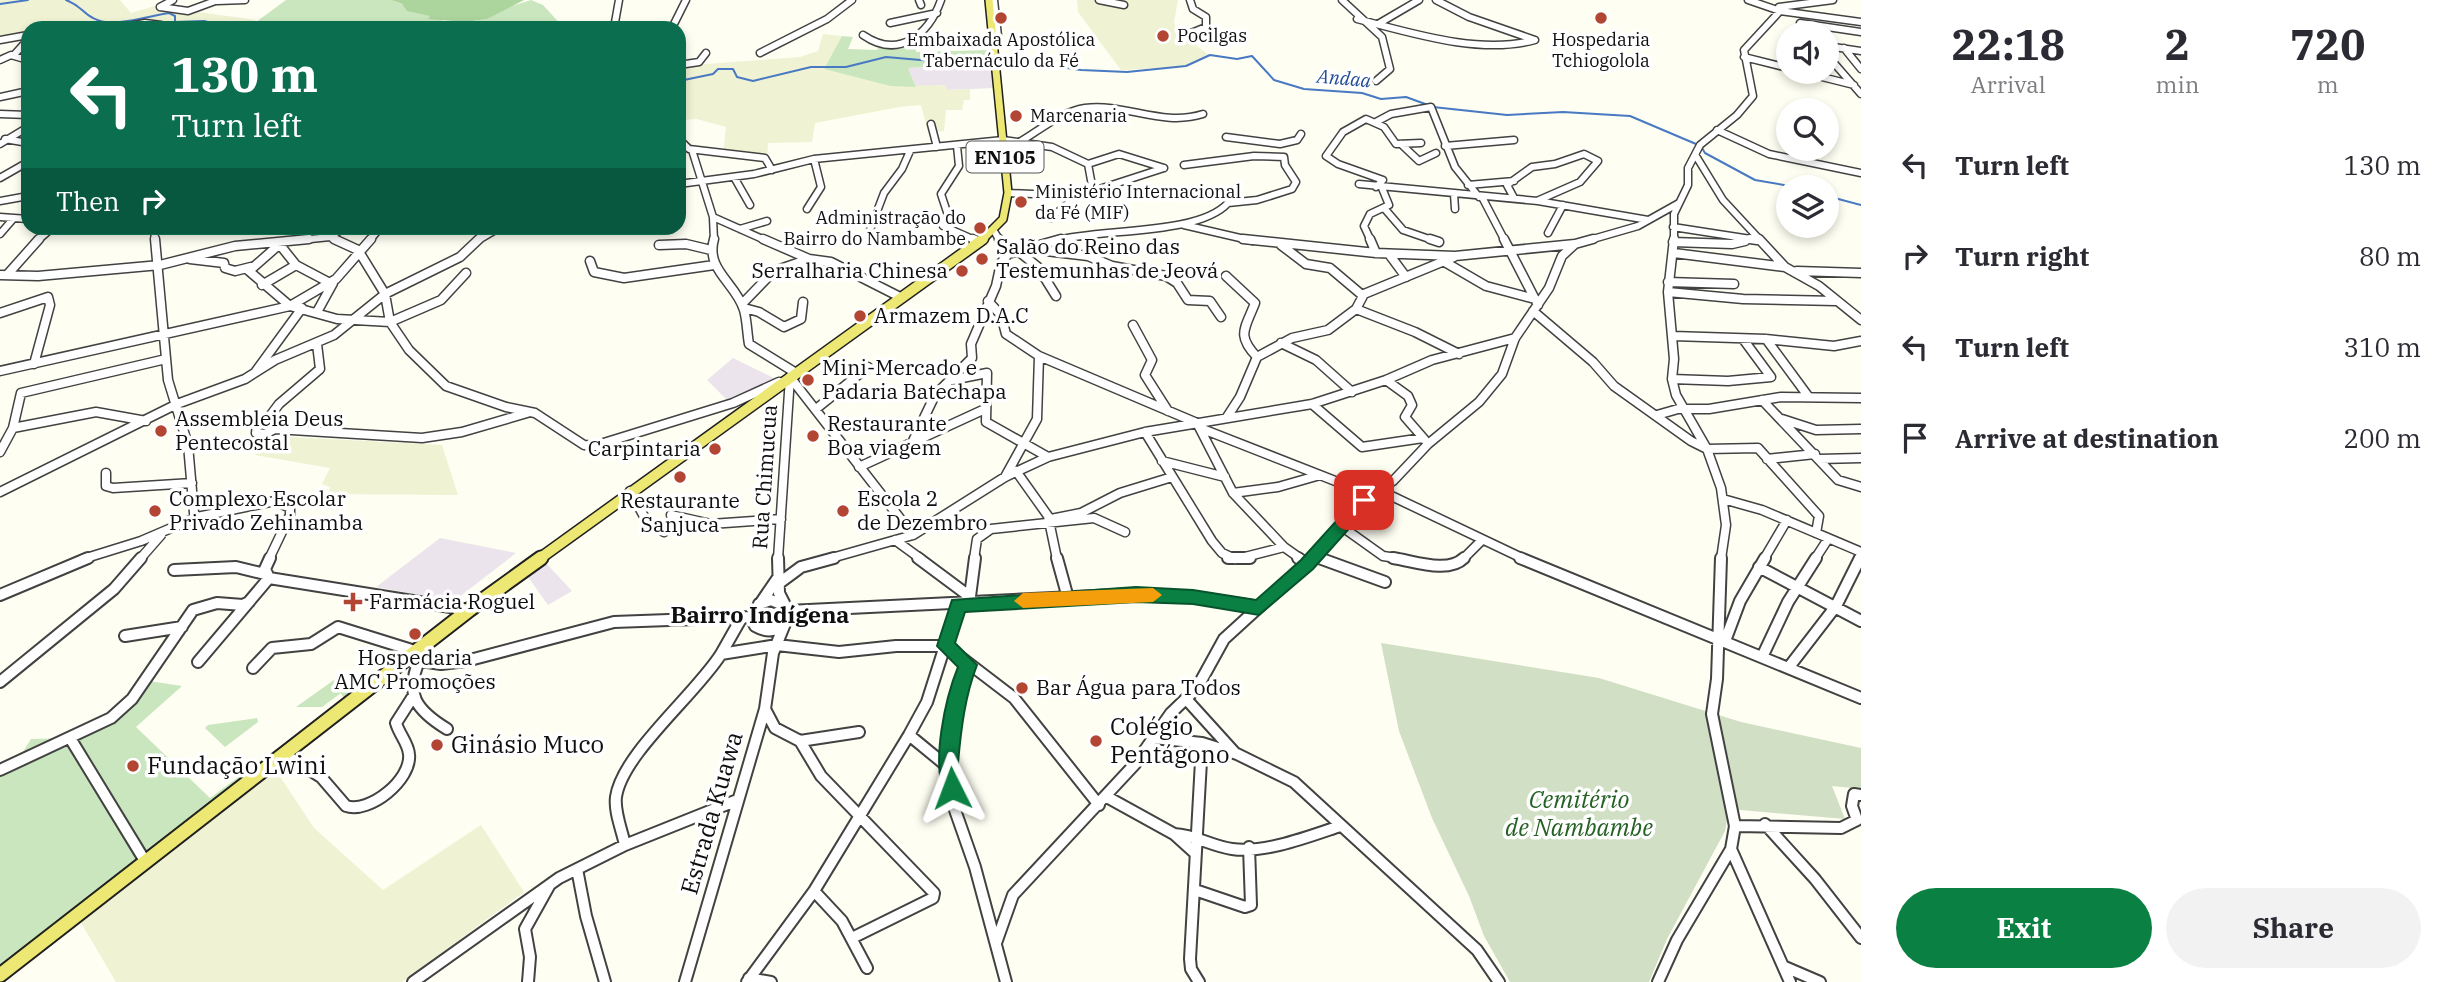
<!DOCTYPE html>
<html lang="en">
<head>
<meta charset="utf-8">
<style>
  body { margin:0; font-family:"IBM Plex Serif",serif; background:#f2f2f3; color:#2b2b33; height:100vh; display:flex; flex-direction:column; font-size:26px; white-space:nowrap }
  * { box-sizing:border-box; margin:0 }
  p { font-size:23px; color:#7c7c81 }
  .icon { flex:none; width:38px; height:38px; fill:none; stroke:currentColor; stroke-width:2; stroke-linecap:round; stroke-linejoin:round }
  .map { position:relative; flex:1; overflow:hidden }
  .sheet { display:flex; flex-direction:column; background:#fff; width:595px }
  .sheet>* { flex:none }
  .hud { position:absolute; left:21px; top:21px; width:665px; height:214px; border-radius:21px; box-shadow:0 4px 10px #0003; background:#0b6e4f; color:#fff; overflow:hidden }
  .tools { position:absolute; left:1776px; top:21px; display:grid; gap:14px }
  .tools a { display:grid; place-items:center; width:63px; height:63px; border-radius:50%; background:#fff; box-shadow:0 4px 10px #0003; font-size:35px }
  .pin { position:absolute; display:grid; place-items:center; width:60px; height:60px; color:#fff; margin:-30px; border-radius:14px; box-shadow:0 4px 10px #0006 }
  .me { position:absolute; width:77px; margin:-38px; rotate:357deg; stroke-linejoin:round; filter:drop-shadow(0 0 5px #0008) }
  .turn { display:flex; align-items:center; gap:24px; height:147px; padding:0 35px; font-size:32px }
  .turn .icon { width:91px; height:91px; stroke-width:2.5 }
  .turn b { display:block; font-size:49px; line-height:60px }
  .then { display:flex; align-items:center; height:66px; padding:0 35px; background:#0003; gap:14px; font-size:26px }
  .eta { display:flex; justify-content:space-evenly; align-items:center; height:119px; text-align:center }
  .eta b { font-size:42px; font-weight:700; line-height:49px }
  .button { display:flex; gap:14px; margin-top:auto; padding:14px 35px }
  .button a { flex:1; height:80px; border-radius:42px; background:#0b8043; color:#fff; font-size:28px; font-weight:700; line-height:80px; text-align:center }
  .button a+a { background:#f2f2f3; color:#2b2b33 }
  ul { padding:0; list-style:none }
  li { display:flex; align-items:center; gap:21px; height:91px; padding:0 35px }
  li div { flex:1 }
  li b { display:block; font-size:26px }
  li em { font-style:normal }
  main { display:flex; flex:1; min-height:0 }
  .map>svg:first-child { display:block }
</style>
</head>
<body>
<main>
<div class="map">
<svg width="1861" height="982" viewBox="0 0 1861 982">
  <rect width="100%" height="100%" fill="#fefef2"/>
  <path fill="#ece4ec" d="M991,63L994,88L947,90L945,85L916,87L908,68Z
    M733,358L735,359L774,378L728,401L707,380Z
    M440,538L516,553L454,601L376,587Z
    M546,563L572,591L548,605L528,577Z"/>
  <path fill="#eff2d3" d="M0,0H120L131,13L155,6L256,20L248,28H28V40H0Z
    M1077,0H1178L1174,22L1177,31L1209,55L1184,67L1121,70L1078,12Z
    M823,34L842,36L824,69L890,86L945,85L947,90L970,89V100H964L962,110H946L944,131L928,132L921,105L899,107L815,123L812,142L768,143L767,159L723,157L726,127L697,119L679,120V66L800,57L818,51Z
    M271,436L442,445L458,495L328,494L330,487L322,484L330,468L255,455Z
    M275,769L314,828L383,890L481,825L524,892L402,982H116L80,921Z"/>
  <path fill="#cae6be" d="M286,0H391L446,22H465L487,19L502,9L531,0L543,5L564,28H306L302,22L278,28H248Z
    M842,36L853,37L848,49L877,50L880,44L917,43L916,52L990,50L991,63L908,68L916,87L890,86L824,69Z
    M363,678L366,680L358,689L0,969V770L16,763L31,739L70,738L99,726L149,681L182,686L136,727L210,798L344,699L341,693L322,707H296L334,680L351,688Z
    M257,718L258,722L225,747L205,728L208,725Z"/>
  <path fill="#acd59e" d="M391,0H524L487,19L465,22L428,19L430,16L407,11L402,4Z"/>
  <path fill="#d1dfc4" d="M1381,643L1599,678L1741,722L1861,748V789L1832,786L1845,819L1729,809L1725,831L1667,939L1649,982H1510L1484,936L1469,896L1432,818L1399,731Z"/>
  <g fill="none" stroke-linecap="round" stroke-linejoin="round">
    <path stroke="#4879c2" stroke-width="2" d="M66,0C82,6 82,13 93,18C112,29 148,16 169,13L175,16V22L204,21L231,28
      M0,4L28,0
      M278,28L302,22L306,28
      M341,28H374
      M998,58L1081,70L1127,72L1186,66L1210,55L1237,59L1252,56L1274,80L1304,89L1362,93L1381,99L1406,97L1428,105
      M679,81L713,74L718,69H733L737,77L753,81L811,67H846L886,57L932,61L989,58
      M1433,107L1507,115L1563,112L1630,116L1696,144
      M1702,148L1705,153L1755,180L1796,187
      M1827,196L1861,205"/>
    <defs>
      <path id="minor-far2" d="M919,0L921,5
        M994,0L998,36
        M1099,0L1124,5
        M1342,0L1382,37L1390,69L1376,81
        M1436,0L1469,17L1535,40
        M1748,0L1780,11L1861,22
        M217,1L245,0
        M160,7L188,11L218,0
        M160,7L173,0
        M1779,7L1833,0
        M1357,19C1412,33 1479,55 1535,40
        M890,23L937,13
        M1800,23L1861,32
        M1378,24L1419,0
        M118,28L145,23L161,25
        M614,28L619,0
        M672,28L686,0
        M1189,34L1206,27V17L1193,9L1190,0
        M863,35C899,60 929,34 941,0
        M0,40L28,35
        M1827,46L1861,51
        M1844,48L1861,69
        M760,53L827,19L852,0
        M14,55L23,45
        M1827,55L1861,94
        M1744,57L1788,68
        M0,60L11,55L28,60
        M679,65L699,62L706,53
        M1802,72L1854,85
        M0,97L28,91
        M0,114L28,115
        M1376,122L1391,114L1431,107L1455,167L1479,197
        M931,124L937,147
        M1717,130L1769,154L1861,173
        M1226,137L1280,144L1297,140L1301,134
        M5,139L28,143
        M679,139L689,149L765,158L772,170
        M1018,143C1039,131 1060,112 1085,108C1126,103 1162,127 1203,114
        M0,144L28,127
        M1401,144L1419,161L1436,153
        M957,146L959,166L941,194L948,215L943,226L977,241
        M1445,146L1514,140
        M692,150L713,217L714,241
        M1696,156L1723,200L1761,241
        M1088,164L1119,154L1164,168
        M734,177L750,205
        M0,178L28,162
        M679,184L754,174L814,159L1003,140L1052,147L1088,164L1093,191L1077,196L1051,218
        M1359,184L1538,201L1648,220
        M1468,185L1514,181
        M1376,187L1383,180L1338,164L1326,156L1343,132L1366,119L1384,127L1396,144L1421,143
        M1093,191L1164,168
        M1008,193L1077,196
        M1454,194L1455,209
        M1482,197L1505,241
        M1514,198L1507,185L1532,167L1555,164L1584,154L1598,161L1580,182L1539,200
        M0,201L28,196
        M1384,208L1403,230L1435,241
        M807,209L821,187L814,159
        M0,217L28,219
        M713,217L767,241
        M1184,225L1253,241
        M1673,227L1757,240
        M154,228L155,241
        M740,229L767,221
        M870,230L884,193L902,169L910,151
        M994,231L1000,241
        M1548,233L1563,205
        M0,234L13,219
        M1084,236L1089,241
        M330,237L344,228
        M37,241L52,228
        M291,241L330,237L338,241
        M369,241L380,228
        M477,241L499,228
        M1054,241C1099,228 1198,236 1228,203L1257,200L1292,189L1296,182L1285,165L1284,157L1254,156L1184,165
        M1371,241L1364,226L1370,214L1389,205L1382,188
        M1586,241L1638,226L1679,203
        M1674,241V214L1688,185V168L1700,145L1737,115L1753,96L1744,50L1780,11"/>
      <path id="minor-far1" d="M155,239L168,380L188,445L194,513L197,517
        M334,239L358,250L385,294L390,322L409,350L446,386L506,407L535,413L584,445L685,453
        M714,239C705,270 736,283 744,310C747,320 747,333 749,344L796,373
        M763,239L809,259L831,262L902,298
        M973,239L980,242
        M999,239L1008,254
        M1087,239L1094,245L1092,257
        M1243,239L1376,253L1455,256L1575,244
        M1370,239L1376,253
        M1430,239L1439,242
        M1504,239L1538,305
        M1674,239L1668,292L1674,359L1672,379L1676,395L1707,449L1721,488L1726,525L1721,559
        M1750,239L1757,240
        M1759,239L1785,267
        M1673,242L1732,244L1745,241
        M281,243L249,271L290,306L336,279L371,239
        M280,245L296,265L330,283
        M659,245L686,244L711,250
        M1281,245L1306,264L1330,268L1362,295
        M1029,249L1088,256L1112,266L1166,276L1177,283L1188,300L1210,301L1221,317
        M1018,251L1038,267L1056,296
        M1674,253L1785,267L1819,286L1861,320
        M1389,254L1406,277
        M190,259L224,263L225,268L235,271L251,267
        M590,261L594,272L624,278L714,265
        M1443,261L1486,286L1535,299
        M1797,271L1861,273
        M0,275L38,276L160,265L235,246L309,239
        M7,275L39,239
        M1226,276L1255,303C1245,329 1236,335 1257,357
        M1668,282L1734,284
        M262,285L296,265
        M1668,292L1743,299L1836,301
        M988,301L1001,315L1006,334L1039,356L1197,423L1233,493L1284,547L1301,559
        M742,304L774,271L809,259
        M744,308L759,312L784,327L801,319L803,302
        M1356,309L1415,332L1459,354
        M1533,311L1593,362L1614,386L1691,441L1707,449L1758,448L1819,516L1816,533
        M317,312L333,283
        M0,313L48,297L50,305L34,364
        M1133,325L1152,360L1145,375L1168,411
        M1673,336L1766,339L1834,346L1861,341
        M1766,339L1808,396
        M1281,343L1316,360L1352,392
        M0,371L290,306L337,319L390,322L441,300L466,273
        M256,371L302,308
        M790,377L913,535
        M1672,379L1728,381L1771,377L1743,339
        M952,380L987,373L986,422L1048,457
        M1386,380L1408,396L1412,405L1405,417L1425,440
        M1762,400L1838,480L1861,487
        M1312,404L1362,447L1423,438
        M816,409L868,367
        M1657,415L1678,409H1709L1781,397L1861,398
        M1227,417L1240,397L1257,357L1292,338L1328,330L1356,309L1364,294L1454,257
        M1782,419L1816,430L1861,429
        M267,420L279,404L320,369L317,344
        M271,420L275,422V429L265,434L256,433L257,425Z
        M13,428L96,412L146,421
        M1200,428L1371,495
        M275,429L422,438L462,432L527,413
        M1145,432L1212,541L1222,553L1235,559
        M912,443L935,395L972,358L971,344L996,286L1001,263L1008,254L1061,239
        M594,446L733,403L779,382
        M0,452L13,428L21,393L166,359
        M1767,459L1815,454
        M1819,459L1861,458
        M1162,461L1225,477
        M859,467L985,409
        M1016,471L1048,516L1057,559
        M106,473V486L113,488L192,483
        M1005,477L1037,419L1039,356
        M630,491L646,520L664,532
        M1381,491L1524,559
        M0,492L177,404L245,379L275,360L334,335L385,294L460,257L479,239
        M1233,493L1278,487L1320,475
        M1723,499L1762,510L1861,552
        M671,515L711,524L781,519
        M1051,519L1081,513L1120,493L1172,477
        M1341,526L1383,556L1403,559
        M895,540L921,559
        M1315,556L1324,559
        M83,559L141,541L197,517L275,501L290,508V515L269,559
        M140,559L161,535
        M778,559L790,377
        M828,559L913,535L1005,477L1048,457L1145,432L1312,404L1386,380L1432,360L1515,338
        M974,559L977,539L991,529L1094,518L1125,532
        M1237,559L1284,547
        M1311,559L1364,500L1393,481L1428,444L1479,402L1502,374L1515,338L1549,288L1562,256L1575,244L1593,239
        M1463,559L1481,541
        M1764,559L1787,520
        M1815,559L1828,539
        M1859,559L1861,556"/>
      <path id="minor" d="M270,558L265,569L269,578L469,610
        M778,558L779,593L786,607
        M918,558L969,596
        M1057,558L1068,598
        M1228,558H1250
        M1298,558L1307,564
        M1319,558L1385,582
        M1393,558C1414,561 1448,574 1464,558
        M1520,558L1861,698
        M1721,558L1717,679L1712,714L1735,826L1731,849L1790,982
        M1759,567L1861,621
        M174,570L236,567L265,574
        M777,579L751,617L755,626C767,633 777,632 786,622
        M778,584L801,567L834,558
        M0,595L88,558
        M759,604L771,600L785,606
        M969,604L975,558
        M788,611L1136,594L1193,597L1259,607
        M742,617L721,654L771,646
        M125,636L182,627
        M1725,641L1740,601L1765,558
        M777,645L839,652L896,646H946L1014,698L1099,805
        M1763,655L1788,602L1816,558
        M407,659L441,664L466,661L614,622L751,617
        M420,659C404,694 416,710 447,729
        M198,662L269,578
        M968,665L959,689L948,767L955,810L975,867L1006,982
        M1789,667L1836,606L1860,558
        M253,668L272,648L311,644L338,627L415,651
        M0,682L114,589L141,558
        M1187,700L1235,753
        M765,709L775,728L800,741L821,776L934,893L933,898L852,938
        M909,735L948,767
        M70,738L145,861
        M1153,738L1202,743L1237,754L1294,782L1477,950L1499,982
        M800,741L859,732
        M284,754L321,777L346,806C369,814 412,780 409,754C408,743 399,734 396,723L412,698
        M0,770L111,718L132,699L193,610L217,603L243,605L249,602
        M1107,797L1174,834L1195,853
        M1765,824L1815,879L1861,938
        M1735,826L1841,828L1857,820L1852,806L1854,794L1861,795
        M1174,834C1196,835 1211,846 1232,849C1264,854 1310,836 1340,826
        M625,845C622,830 614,812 616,797C622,754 696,694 721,654
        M577,869L586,916L605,982
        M1195,890L1245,907L1251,905L1249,847
        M814,891L842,921L867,968
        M996,943L1013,895L1135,764L1171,713L1197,688L1224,639L1313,558
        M1785,967L1820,982
        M749,978L771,982
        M413,982L559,878L625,845L735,801
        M528,982L530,957L525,929L549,886
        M685,982L765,709L773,653L786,621
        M747,982L814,891L909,735L927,702L958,605
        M1199,982L1191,969L1190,959L1202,743
        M1658,982L1677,940L1731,849"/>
      <path id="major-far2" d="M981,241L1003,219L1008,193L989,0"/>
      <path id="major-far1" d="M539,559L983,239"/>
      <path id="major" d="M0,975L469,610L541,558"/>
    </defs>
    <use href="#minor-far2" stroke="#424242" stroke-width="9"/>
    <use href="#minor-far1" stroke="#424242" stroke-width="11"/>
    <use href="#minor" stroke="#424242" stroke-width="14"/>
    <use href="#major-far2" stroke="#202020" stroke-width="10"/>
    <use href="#major-far1" stroke="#202020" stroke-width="13"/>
    <use href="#major" stroke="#202020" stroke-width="17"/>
    <use href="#minor-far2" stroke="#fff" stroke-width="6"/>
    <use href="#minor-far1" stroke="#fff" stroke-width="8"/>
    <use href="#minor" stroke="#fff" stroke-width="10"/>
    <use href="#major-far2" stroke="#ede873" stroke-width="7"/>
    <use href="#major-far1" stroke="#ede873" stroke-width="10"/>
    <use href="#major" stroke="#ede873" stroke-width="13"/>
  </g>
  <path fill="#0b8043" stroke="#07532c" stroke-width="2" d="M1364,494L1372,500L1370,505L1313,569L1259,615L1193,604L1136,602L965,612L955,643L977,665C965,696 961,729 958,763C957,774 963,784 959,795L952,798L945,795C931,763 945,699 958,667L937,646L952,600L1136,587L1193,590L1256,600L1301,560L1359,496Z"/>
  <path fill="#f59e0b" d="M1153,588L1162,595L1153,602L1023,608L1014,601L1023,593Z"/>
  <g fill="#b34632" stroke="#fff" stroke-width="2.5">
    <circle cx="1001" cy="18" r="7"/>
    <circle cx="1601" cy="18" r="7"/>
    <circle cx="1163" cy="36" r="7"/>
    <circle cx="1016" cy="116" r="7"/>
    <circle cx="1021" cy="202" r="7"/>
    <circle cx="980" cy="228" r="7"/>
    <circle cx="982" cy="259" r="7"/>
    <circle cx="962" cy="271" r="7"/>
    <circle cx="860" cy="316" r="7"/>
    <circle cx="808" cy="380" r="7"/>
    <circle cx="161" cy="431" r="7"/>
    <circle cx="813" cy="436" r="7"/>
    <circle cx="715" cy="449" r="7"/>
    <circle cx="680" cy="477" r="7"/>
    <circle cx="155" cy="511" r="7"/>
    <circle cx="843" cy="511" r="7"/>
    <path d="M349.5 591.5h7v7h7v7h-7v7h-7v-7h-7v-7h7z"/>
    <circle cx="415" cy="634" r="7"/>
    <circle cx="1022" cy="688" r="7"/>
    <circle cx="1096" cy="741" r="7"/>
    <circle cx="437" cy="745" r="7"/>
    <circle cx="133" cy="766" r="7"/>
  </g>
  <g text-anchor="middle" stroke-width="7" stroke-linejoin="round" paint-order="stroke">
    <g font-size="18" fill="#0f0f0f" stroke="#fff" text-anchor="start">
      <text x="1177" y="42">Pocilgas</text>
      <text x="1001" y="46" text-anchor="middle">Embaixada Apostólica<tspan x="1001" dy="21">Tabernáculo da Fé</tspan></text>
      <text x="1601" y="46" text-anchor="middle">Hospedaria<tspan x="1601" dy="21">Tchiogolola</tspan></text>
      <text x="1030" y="122">Marcenaria</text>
      <text x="1035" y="198">Ministério Internacional<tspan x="1035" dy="21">da Fé (MIF)</tspan></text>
      <text x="966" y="224" text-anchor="end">Administração do<tspan x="966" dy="21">Bairro do Nambambe</tspan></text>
    </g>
    <g font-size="19" font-style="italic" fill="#224c97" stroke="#fff">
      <text transform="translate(1344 78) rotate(5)" y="7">Andaa</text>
    </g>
    <rect fill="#fff" stroke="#575757" stroke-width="2" x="966.5" y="141.5" width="77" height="31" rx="5"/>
    <g font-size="19" font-weight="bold" fill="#0f0f0f">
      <text x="1005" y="164">EN105</text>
    </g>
    <g font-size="21" fill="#0f0f0f" stroke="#fff" text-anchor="start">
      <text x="996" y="254">Salão do Reino das<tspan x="996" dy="24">Testemunhas de Jeová</tspan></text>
      <text x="948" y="278" text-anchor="end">Serralharia Chinesa</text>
      <text x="874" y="323">Armazem D.A.C</text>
      <text x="822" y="375">Mini-Mercado e<tspan x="822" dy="24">Padaria Batechapa</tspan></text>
      <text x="175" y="426">Assembleia Deus<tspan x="175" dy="24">Pentecostal</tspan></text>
      <text x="827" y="431">Restaurante<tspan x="827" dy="24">Boa viagem</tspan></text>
      <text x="701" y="456" text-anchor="end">Carpintaria</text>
      <text x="169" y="506">Complexo Escolar<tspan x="169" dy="24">Privado Zehinamba</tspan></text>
      <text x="857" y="506">Escola 2<tspan x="857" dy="24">de Dezembro</tspan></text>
      <text x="680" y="508" text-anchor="middle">Restaurante<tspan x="680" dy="24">Sanjuca</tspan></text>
      <text x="369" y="609">Farmácia Roguel</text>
      <text x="415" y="665" text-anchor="middle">Hospedaria<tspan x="415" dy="24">AMC Promoções</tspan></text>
      <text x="1036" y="695">Bar Água para Todos</text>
    </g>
    <g font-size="21" fill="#0f0f0f" stroke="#fff">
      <text transform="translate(765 477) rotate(-86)" y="7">Rua Chimucua</text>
    </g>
    <g font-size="23" font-weight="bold" fill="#0f0f0f" stroke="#fff">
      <text x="760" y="623">Bairro Indígena</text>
    </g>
    <g font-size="24" fill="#0f0f0f" stroke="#fff" text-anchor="start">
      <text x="1110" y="735">Colégio<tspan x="1110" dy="28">Pentágono</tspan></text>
      <text x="451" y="753">Ginásio Muco</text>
      <text x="147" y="774">Fundação Lwini</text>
    </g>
    <g font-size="24" font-style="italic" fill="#256124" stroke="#fff">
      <text x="1579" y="808">Cemitério<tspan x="1579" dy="28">de Nambambe</tspan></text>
    </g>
    <g font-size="24" fill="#0f0f0f" stroke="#fff">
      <text transform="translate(712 813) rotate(-74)" y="8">Estrada Kuawa</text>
    </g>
  </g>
</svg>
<div class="tools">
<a><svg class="icon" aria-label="sound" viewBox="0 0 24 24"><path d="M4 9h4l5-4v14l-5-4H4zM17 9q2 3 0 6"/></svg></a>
<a><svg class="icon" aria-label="search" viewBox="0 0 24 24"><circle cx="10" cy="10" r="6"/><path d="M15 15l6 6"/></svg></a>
<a><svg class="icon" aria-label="layers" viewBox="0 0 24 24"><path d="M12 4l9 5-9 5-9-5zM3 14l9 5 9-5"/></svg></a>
</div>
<div class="pin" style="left:1364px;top:500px;background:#d93025"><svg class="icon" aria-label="arrive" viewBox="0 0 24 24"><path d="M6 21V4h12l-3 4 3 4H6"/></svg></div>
<svg class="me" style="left:952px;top:788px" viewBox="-20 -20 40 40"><path d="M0-17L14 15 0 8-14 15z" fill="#0b8043" stroke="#fff" stroke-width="4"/></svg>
<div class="hud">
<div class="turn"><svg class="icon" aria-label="left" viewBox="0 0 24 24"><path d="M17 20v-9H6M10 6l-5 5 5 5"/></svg><div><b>130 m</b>Turn left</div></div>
<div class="then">Then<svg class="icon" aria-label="right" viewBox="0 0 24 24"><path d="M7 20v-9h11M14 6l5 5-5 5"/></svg></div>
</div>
</div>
<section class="sheet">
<div class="eta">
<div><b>22:18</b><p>Arrival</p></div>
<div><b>2</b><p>min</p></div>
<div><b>720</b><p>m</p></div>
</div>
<ul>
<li><svg class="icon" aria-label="left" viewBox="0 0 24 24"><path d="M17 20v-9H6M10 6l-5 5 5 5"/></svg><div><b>Turn left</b></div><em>130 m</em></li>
<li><svg class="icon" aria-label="right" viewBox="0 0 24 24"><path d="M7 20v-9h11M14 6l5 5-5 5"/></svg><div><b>Turn right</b></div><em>80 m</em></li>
<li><svg class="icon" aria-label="left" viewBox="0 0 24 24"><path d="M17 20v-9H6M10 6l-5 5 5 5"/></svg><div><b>Turn left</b></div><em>310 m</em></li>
<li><svg class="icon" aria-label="arrive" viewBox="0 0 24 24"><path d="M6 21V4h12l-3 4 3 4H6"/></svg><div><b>Arrive at destination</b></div><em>200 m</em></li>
</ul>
<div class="button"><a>Exit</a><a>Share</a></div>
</section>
</main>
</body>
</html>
